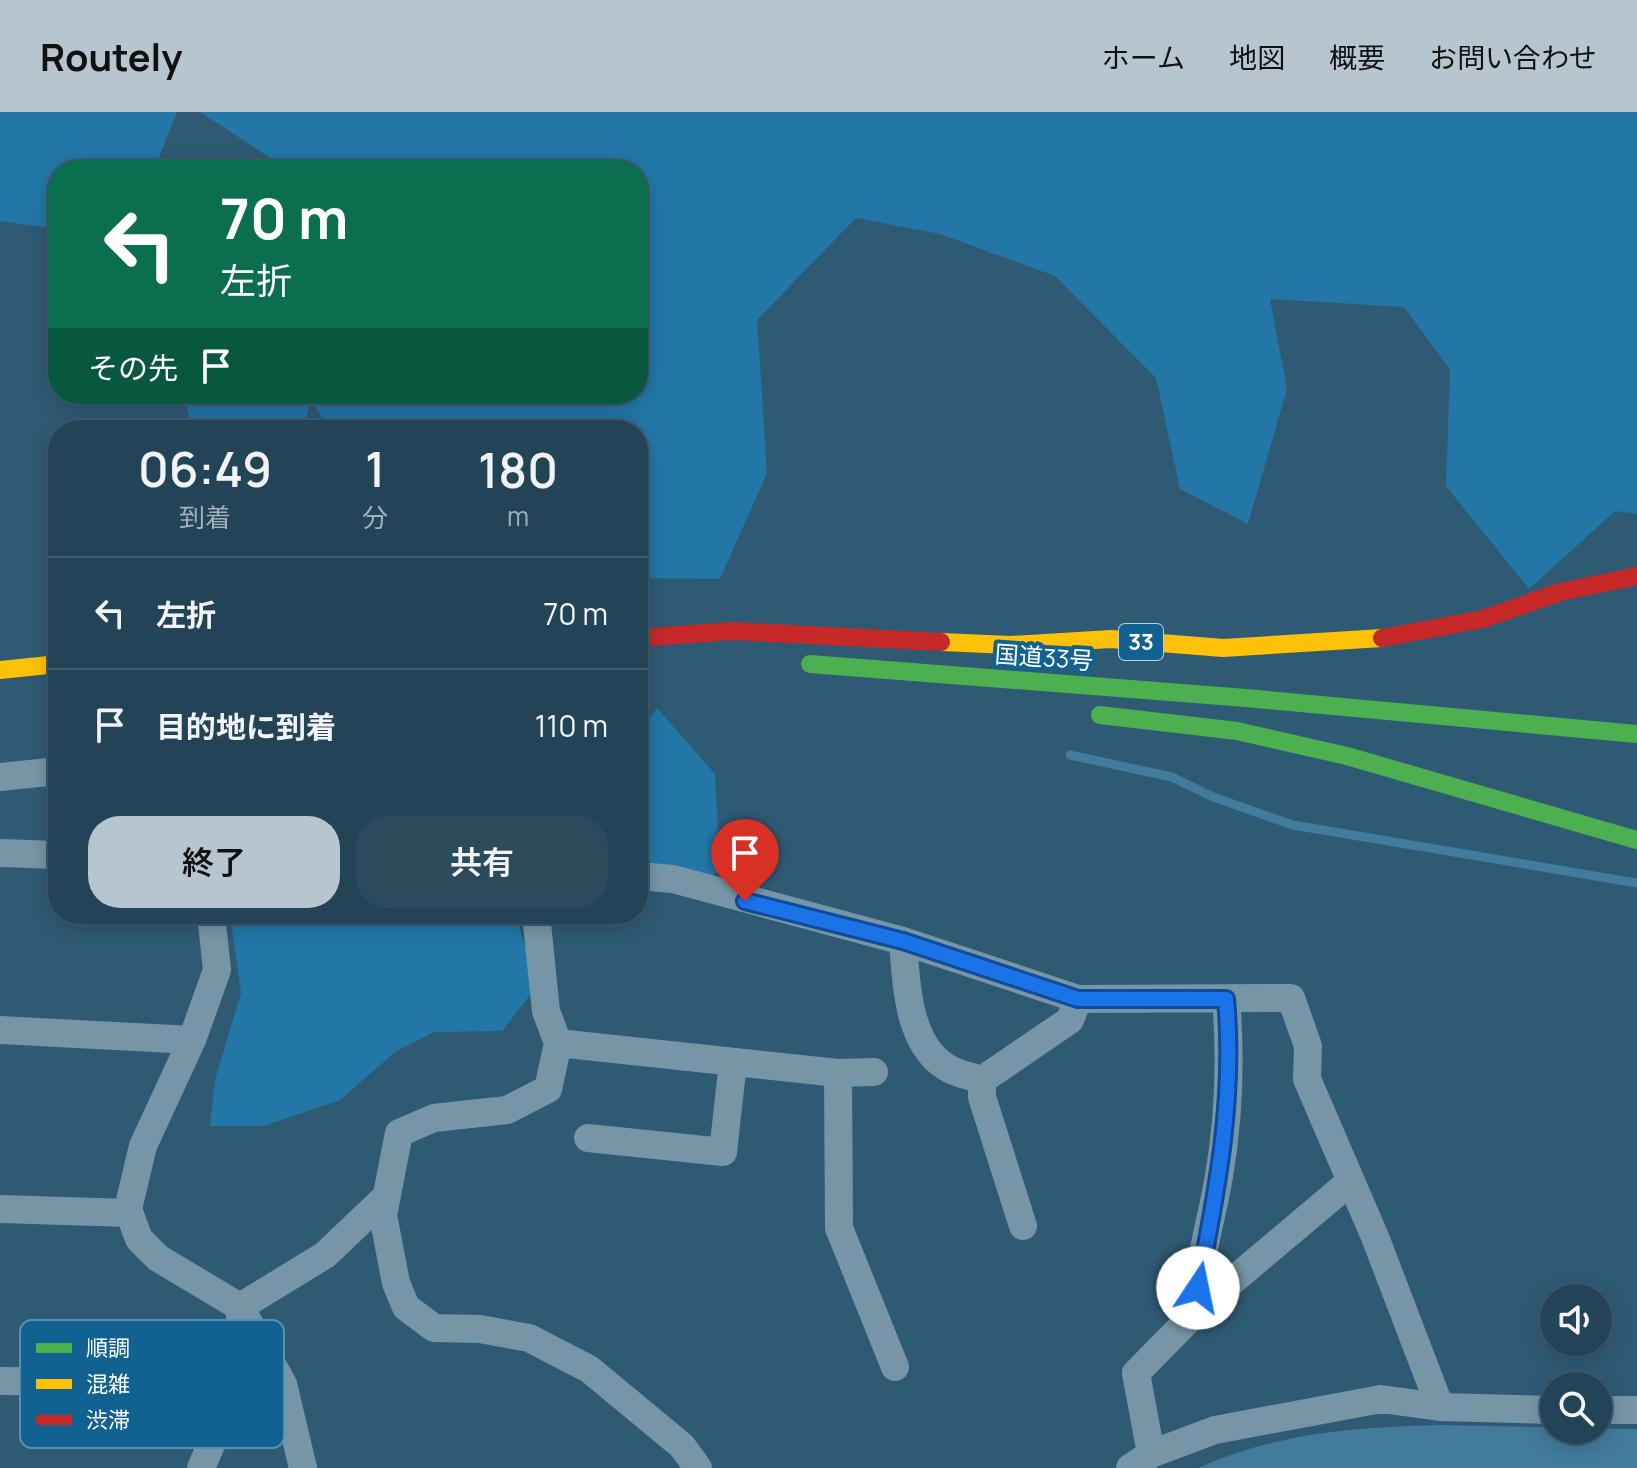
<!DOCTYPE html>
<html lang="ja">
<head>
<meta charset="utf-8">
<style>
  body { margin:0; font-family:Manrope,"Noto Sans JP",sans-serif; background:#2b4b5d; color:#f1f3f6; height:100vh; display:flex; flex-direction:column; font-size:30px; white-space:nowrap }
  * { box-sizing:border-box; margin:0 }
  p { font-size:26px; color:#a3b0ba }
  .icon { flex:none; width:44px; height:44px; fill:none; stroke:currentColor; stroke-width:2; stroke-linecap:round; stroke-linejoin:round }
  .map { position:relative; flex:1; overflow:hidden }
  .side { position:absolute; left:48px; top:308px; width:600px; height:504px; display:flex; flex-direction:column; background:#234457; border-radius:32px; box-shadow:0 4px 20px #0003,0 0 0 2px #405c6d }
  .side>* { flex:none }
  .guide { position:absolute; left:48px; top:48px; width:600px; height:244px; border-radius:32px; box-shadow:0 4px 20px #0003,0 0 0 2px #405c6d; background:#0b6e4f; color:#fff; overflow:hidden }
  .tools { position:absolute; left:1540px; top:1172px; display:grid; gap:16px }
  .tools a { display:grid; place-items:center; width:72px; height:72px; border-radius:50%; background:#234457; box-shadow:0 4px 20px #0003,0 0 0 2px #405c6d; font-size:40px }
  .pin { position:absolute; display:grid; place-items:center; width:68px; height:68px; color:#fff; margin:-82px -34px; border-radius:50% 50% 50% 0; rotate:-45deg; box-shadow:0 0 8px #0007 }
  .pin .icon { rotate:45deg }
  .me { position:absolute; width:88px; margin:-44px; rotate:11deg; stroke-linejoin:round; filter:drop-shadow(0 0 6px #0008) }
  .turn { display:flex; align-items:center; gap:28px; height:168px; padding:0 40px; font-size:36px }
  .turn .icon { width:104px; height:104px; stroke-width:2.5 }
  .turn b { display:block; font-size:56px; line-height:68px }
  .then { display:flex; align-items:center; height:76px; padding:0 40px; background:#0003; gap:16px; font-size:30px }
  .eta { display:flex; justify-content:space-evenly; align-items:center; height:136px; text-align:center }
  .eta b { font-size:48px; font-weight:600; line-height:56px }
  .primary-button { display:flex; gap:16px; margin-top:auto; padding:16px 40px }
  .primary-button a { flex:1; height:92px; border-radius:32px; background:#b6c5ce; color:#111; font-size:32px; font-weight:600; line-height:92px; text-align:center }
  .primary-button a+a { background:#2b4b5d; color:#f1f3f6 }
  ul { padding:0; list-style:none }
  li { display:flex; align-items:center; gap:24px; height:112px; padding:0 40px; border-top:2px solid #405c6d }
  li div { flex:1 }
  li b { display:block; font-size:30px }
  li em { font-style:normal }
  header { display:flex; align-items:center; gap:48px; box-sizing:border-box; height:112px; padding:0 40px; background:#b6c5ce; color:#111 }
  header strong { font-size:38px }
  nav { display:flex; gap:44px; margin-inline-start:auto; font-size:28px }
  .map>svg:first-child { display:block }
</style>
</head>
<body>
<header>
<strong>Routely</strong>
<nav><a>ホーム</a><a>地図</a><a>概要</a><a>お問い合わせ</a></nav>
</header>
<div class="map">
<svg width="1637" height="1356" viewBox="0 0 1637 1356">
  <rect width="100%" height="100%" fill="#2f5a74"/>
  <path fill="#2277a7" d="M0,0H177L154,58H58V117L0,109Z
    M200,0H1637V402L1615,399L1529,477L1446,374L1450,258L1404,195L1270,187L1287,277L1248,412L1180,377L1156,266L1055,164L940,122L856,106L757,208L767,361L720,467L638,466V318H330L311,287L303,318H192L187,295L191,282H638V58H289Z
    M657,596L715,662L720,756L709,768L638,751V621Z
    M230,802H515L537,874L502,919L434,920L395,940L340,988L264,1014H210L215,968L241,881Z"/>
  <path fill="#427b9b" d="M1439,1313L1637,1317V1356H1198C1281,1320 1349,1316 1439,1313Z"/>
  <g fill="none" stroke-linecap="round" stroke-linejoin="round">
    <path stroke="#427b9b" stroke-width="9" d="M1070,643L1172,665L1213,685L1293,713L1637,771"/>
    <path stroke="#7696a7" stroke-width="28" d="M0,665L58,659
      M0,741L58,743
      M638,764L673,767L903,829C906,869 907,931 946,955C956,962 971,964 982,968L1070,908L1078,887
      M211,802L217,858L192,928L143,1034L128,1097L139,1127L158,1146L240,1195L283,1272L303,1356
      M536,802L546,899L558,931L548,977L507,998L434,1006L399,1021L383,1103L396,1171L406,1195L434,1216L480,1217L529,1226L589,1257L682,1334L698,1356
      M903,829L1078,887L1291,886L1308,934L1307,967L1375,1125L1440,1295
      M0,918L192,928
      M558,931L838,961L839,1116L895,1255
      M838,961L874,960
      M982,968V985L1023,1114
      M588,1026L723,1040L733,950
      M0,1097L129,1101
      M240,1195L325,1143L387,1084
      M1199,1197C1196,1153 1212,1108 1219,1064C1229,1005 1231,946 1226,887
      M0,1269L244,1271
      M1598,1298H1637
      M1151,1342L1136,1261L1199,1197L1351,1069
      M201,1356L226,1298L244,1271L240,1203
      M1130,1356L1151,1342L1215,1318L1381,1287L1440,1295L1554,1298"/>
    <path stroke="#4caf50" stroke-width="18" d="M810,552L1246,586L1637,622
      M1100,603L1237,619L1347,644L1637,728"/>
    <path stroke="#ffc107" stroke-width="18" d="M941,530L1010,533L1111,527L1223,536L1382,526
      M0,558L58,552"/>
    <path stroke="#c62828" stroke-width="18" d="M638,526L732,519L941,530
      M1382,526L1483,507L1560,480L1637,464"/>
  </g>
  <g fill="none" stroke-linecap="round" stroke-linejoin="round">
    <defs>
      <path id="route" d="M745,789L903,829L1078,887H1226C1235,987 1217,1078 1198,1176"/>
    </defs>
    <use href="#route" stroke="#114b97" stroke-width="20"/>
    <use href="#route" stroke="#1a73e8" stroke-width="14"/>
  </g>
  <g text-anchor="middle" stroke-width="8" stroke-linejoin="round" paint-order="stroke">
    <rect fill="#126291" stroke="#b8d0de" stroke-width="2" x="1119" y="512" width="44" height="36" rx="6"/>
    <g font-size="22" font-weight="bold" fill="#fff">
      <text x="1141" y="538">33</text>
    </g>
    <g font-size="24" fill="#fff" stroke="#126291">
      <text transform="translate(1044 546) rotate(4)" y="8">国道33号</text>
    </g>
  </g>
  <rect x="20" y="1208" width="264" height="128" rx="12" fill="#126291" stroke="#5991b2" stroke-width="2"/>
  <rect x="36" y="1231" width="36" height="10" fill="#4caf50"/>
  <rect x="36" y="1267" width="36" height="10" fill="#ffc107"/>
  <rect x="36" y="1303" width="36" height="10" fill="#c62828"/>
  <g font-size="22" fill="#fff">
    <text x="86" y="1244">順調</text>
    <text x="86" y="1280">混雑</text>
    <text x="86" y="1316">渋滞</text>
  </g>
</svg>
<div class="tools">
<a><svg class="icon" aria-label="sound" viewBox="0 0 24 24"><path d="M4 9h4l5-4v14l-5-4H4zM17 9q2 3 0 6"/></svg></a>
<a><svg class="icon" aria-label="search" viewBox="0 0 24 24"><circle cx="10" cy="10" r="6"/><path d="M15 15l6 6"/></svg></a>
</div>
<div class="pin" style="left:745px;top:789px;background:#d93025"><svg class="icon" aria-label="arrive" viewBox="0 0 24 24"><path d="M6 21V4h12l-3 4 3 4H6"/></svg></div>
<svg class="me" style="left:1198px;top:1176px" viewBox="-20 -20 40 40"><circle r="19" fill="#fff"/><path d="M0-13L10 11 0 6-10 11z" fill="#1a73e8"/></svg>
<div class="guide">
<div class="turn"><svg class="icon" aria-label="left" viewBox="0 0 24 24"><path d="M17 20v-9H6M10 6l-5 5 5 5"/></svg><div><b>70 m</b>左折</div></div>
<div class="then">その先<svg class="icon" aria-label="arrive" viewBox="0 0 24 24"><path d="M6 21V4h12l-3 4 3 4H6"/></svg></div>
</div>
<section class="side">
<div class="eta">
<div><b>06:49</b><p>到着</p></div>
<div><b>1</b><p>分</p></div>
<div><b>180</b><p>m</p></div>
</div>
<ul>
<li><svg class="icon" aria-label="left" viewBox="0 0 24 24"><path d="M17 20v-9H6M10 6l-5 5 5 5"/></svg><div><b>左折</b></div><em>70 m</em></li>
<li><svg class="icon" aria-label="arrive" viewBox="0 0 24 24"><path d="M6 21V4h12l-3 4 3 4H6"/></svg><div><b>目的地に到着</b></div><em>110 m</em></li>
</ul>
<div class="primary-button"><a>終了</a><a>共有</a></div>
</section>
</div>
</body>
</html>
